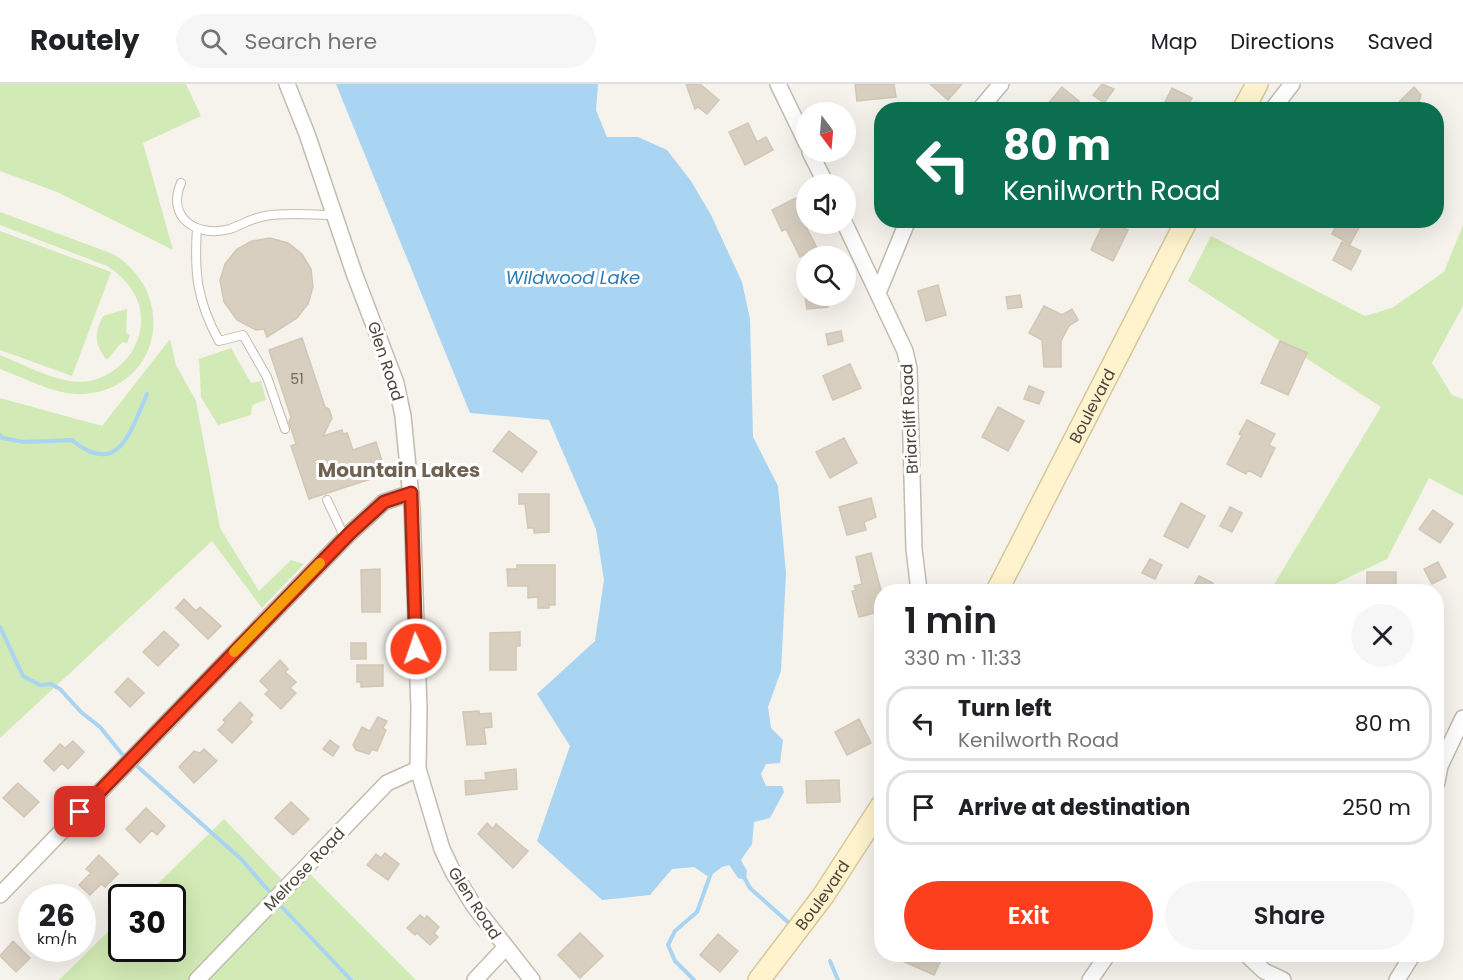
<!DOCTYPE html>
<html lang="en">
<head>
<meta charset="utf-8">
<style>
  body { margin:0; font-family:Poppins,sans-serif; background:#f6f6f6; color:#202124; height:100vh; display:flex; flex-direction:column; font-size:22px; white-space:nowrap }
  * { box-sizing:border-box; margin:0 }
  p { font-size:20px; color:#757577 }
  .icon { flex:none; width:33px; height:33px; fill:none; stroke:currentColor; stroke-width:2; stroke-linecap:round; stroke-linejoin:round }
  .map { position:relative; flex:1; overflow:hidden }
  .panel { position:absolute; left:874px; top:500px; width:570px; height:378px; display:flex; flex-direction:column; background:#fff; border-radius:24px; box-shadow:0 6px 24px #0002 }
  .panel>* { flex:none }
  .guide { position:absolute; left:874px; top:18px; width:570px; height:126px; border-radius:24px; box-shadow:0 6px 24px #0002; background:#0b6e4f; color:#fff; overflow:hidden }
  .needle { width:39px; rotate:164deg }
  .buttons { position:absolute; left:796px; top:18px; display:grid; gap:12px }
  .buttons a { display:grid; place-items:center; width:60px; height:60px; border-radius:50%; background:#fff; box-shadow:0 6px 24px #0002; font-size:30px }
  .speed { position:absolute; left:18px; top:800px; display:flex; gap:12px; font-size:30px; font-weight:700; text-align:center }
  .speed>* { display:grid; place-content:center; width:78px; height:78px; border-radius:50%; background:#fff; box-shadow:0 6px 24px #0002; line-height:1 }
  .speed small { font-size:15px; font-weight:400 }
  .speed .limit { border:3px solid #111; border-radius:9px; background:#fff; color:#111 }
  .pin { position:absolute; display:grid; place-items:center; width:51px; height:51px; color:#fff; margin:-26px; border-radius:12px; box-shadow:0 3px 9px #0006 }
  .me { position:absolute; width:66px; margin:-33px; rotate:357deg; stroke-linejoin:round; filter:drop-shadow(0 0 4px #0008) }
  .turn { display:flex; align-items:center; gap:21px; height:126px; padding:0 30px; font-size:27px }
  .turn .icon { width:78px; height:78px; stroke-width:2.5 }
  .turn b { display:block; font-size:42px; line-height:51px }
  .round { display:grid; place-items:center; flex:none; width:63px; height:63px; border-radius:32px; background:#f6f6f6 }
  .summary { display:flex; align-items:center; justify-content:space-between; height:102px; padding:0 30px }
  h1 { font-size:36px; font-weight:600; line-height:45px }
  .action { display:flex; gap:12px; margin-top:auto; padding:12px 30px }
  .action a { flex:1; height:69px; border-radius:36px; background:#fc3f1d; color:#fff; font-size:24px; font-weight:600; line-height:69px; text-align:center }
  .action a+a { background:#f6f6f6; color:#202124 }
  ul { padding:0; list-style:none }
  li { display:flex; align-items:center; gap:18px; height:75px; margin:0 12px 9px; padding:0 18px; border:3px solid #e0e0e0; border-radius:24px }
  li div { flex:1 }
  li b { display:block; font-size:22px }
  li em { font-style:normal }
  header { display:flex; align-items:center; gap:36px; box-sizing:border-box; height:84px; padding:0 30px; background:#fff; border-bottom:2px solid #e0e0e0 }
  header strong { font-size:28px }
  nav { display:flex; gap:33px; margin-inline-start:auto; font-size:21px }
  .search { width:420px; height:54px; background:#f6f6f6; display:flex; align-items:center; gap:15px; box-sizing:border-box; padding:0 21px; border-radius:33px; color:#757577; font-size:22px }
  .map>svg:first-child { display:block }
</style>
</head>
<body>
<header>
<strong>Routely</strong>
<div class="search"><svg class="icon" aria-label="search" viewBox="0 0 24 24"><circle cx="10" cy="10" r="6"/><path d="M15 15l6 6"/></svg>Search here</div>
<nav><a>Map</a><a>Directions</a><a>Saved</a></nav>
</header>
<div class="map">
<svg width="1463" height="896" viewBox="0 0 1463 896">
  <rect width="100%" height="100%" fill="#f6f3ec"/>
  <path fill="#d2eab5" d="M0,0H186L201,32L143,59L173,166L57,108L0,87Z
    M0,128L113,170C178,209 162,304 84,310C57,312 25,294 0,285V271C26,281 61,302 89,297C123,291 149,255 139,221C134,204 121,191 107,182L0,141Z
    M1463,141V222L1432,279L1452,311L1463,315V412L1429,394L1387,475L1320,507H1270L1381,323L1188,197L1211,152L1365,232L1392,224L1444,188Z
    M0,147L111,188L72,292L0,266Z
    M127,225L126,249L130,251L127,259L122,258L107,276C94,260 94,250 103,232Z
    M170,255L176,281L196,317L220,444L259,507L291,476L304,480L262,524L212,457L0,654V314L102,342Z
    M231,264L251,299L261,297L266,316L252,321L251,331L218,341L201,313L199,275Z
    M224,735L289,803L306,786L416,896H59L121,835L122,864H172V813H144Z"/>
  <path fill="#a9d4f2" d="M336,0H598L596,26L607,53H638L667,66L691,97L711,131L742,198L750,235L753,353L778,402L786,489L781,587L768,623L771,644L783,656L780,679L766,680L761,690L766,702H782L784,708L770,734L754,738L752,760L741,776L747,787L746,796L738,794L729,781L722,783L709,793L694,783L672,785L650,811L602,816L537,757L570,662L537,610L595,557L604,496L596,445L549,336L470,329Z"/>
  <g fill="none" stroke-linecap="round" stroke-linejoin="round">
    <path stroke="#a9d4f2" stroke-width="4" d="M0,351L2,354L24,358L72,356C119,395 131,346 147,310
      M0,543L23,592L40,601L51,600L60,605L81,628L100,643L122,670
      M138,683L241,775L269,807
      M744,793L750,804L789,839
      M282,823L351,896
      M830,877L838,896
      M694,896L675,877L668,861L675,847L697,828L711,789"/>
  </g>
  <path fill="#d8cfc1" stroke="#d3c7b4" stroke-width="1.5" d="M686,0H700L719,16L707,30L698,23L695,25Z
    M855,0H894L896,13L857,17Z
    M930,0H962L948,16Z
    M1102,0L1114,5L1104,19L1093,11Z
    M1062,3L1079,17L1072,26H1052L1047,21Z
    M1414,3L1421,11L1417,26H1391Z
    M1172,4L1192,14L1186,26H1161Z
    M748,39L757,58L766,53L773,66L745,81L729,48Z
    M796,114L807,135L803,137L817,164L800,173L786,145L782,147L772,126Z
    M1105,136L1128,146L1113,177L1091,166Z
    M1339,136H1363L1350,160L1332,150Z
    M270,154L288,159L302,170L311,185L313,203L308,220L297,234L267,253L264,245L256,246L237,236L224,218L220,196L225,180L237,165L252,157Z
    M1342,158L1361,167L1351,186L1333,176Z
    M938,201L946,231L926,237L918,207Z
    M1020,211L1022,223L1008,225L1006,213Z
    M805,212H827L828,223L807,225Z
    M1044,222L1062,231L1072,225L1078,236L1069,242L1061,257V283H1044L1042,256L1029,249Z
    M841,247L843,257L828,261L826,250Z
    M302,254L325,323L329,325L332,334L323,352L342,346L343,350L347,349L353,366L376,358L386,390L309,415L291,362L296,360L289,338L291,333L269,266Z
    M1280,257L1307,269L1288,311L1261,299Z
    M850,280L861,304L833,316L823,292Z
    M1029,302L1044,308L1039,320L1024,315Z
    M998,323L1024,337L1008,367L982,353Z
    M1247,336L1275,350L1269,361L1275,364L1261,393L1248,386L1246,390L1227,380L1242,351L1239,350Z
    M509,347L537,368L522,388L493,367Z
    M844,354L857,379L830,394L816,368Z
    M519,410H549V448L534,449V444H528L525,420H519Z
    M871,414L876,433L864,438L866,446L847,451L839,423Z
    M1181,419L1205,432L1188,464L1164,452Z
    M1230,423L1242,429L1232,448L1220,442Z
    M1433,426L1453,440L1440,459L1419,445Z
    M871,469L882,510V527L859,533L852,507L856,506L854,502L862,500L856,473Z
    M1150,475L1162,481L1155,495L1142,489Z
    M1438,478L1446,493L1432,500L1424,485Z
    M517,481H555V521H549V524H538V513L528,514V502H508L507,485H517Z
    M380,485V528H362L361,486Z
    M1367,488H1396V507H1367Z
    M1199,492L1213,499L1208,507H1191Z
    M184,515L196,527L200,523L221,542L208,555L176,524Z
    M164,547L179,561L158,582L143,568Z
    M520,548V562H516V586H490V549Z
    M351,559H366V575H351Z
    M280,576L288,585L285,588L296,598L290,604L296,609L281,625L265,610L269,606L260,597Z
    M357,581H383V602L361,603V598H357Z
    M128,594L144,609L130,623L115,608Z
    M240,618L253,631L249,635L252,638L232,659L218,646L226,638L223,636Z
    M479,627V630L491,629L492,643L484,644L486,660L467,661L463,628Z
    M378,633L387,637L383,644L386,646L377,667L372,665L369,670L356,666L353,661L362,643L370,647Z
    M859,635L871,659L847,671L835,648Z
    M330,656L339,663L333,672L323,665Z
    M73,657L84,668L68,685L62,679L54,687L44,677L60,660L65,664Z
    M204,665L217,677L194,699L179,683L194,667L200,669Z
    M516,685L517,705L466,711L465,697L486,696L485,689Z
    M839,696L840,718L807,719L806,697Z
    M18,699L39,718L24,733L3,714Z
    M291,718L309,735L293,751L275,734Z
    M146,724L165,742L157,751L152,746L140,759L126,745Z
    M487,739L493,745L496,740L528,767L513,784L478,750Z
    M385,769L399,780L388,796L367,781L376,770L381,774Z
    M99,771L118,790L105,803L101,800L90,811L79,801L91,789L86,785Z
    M420,831L425,835L427,832L439,843L434,849L438,853L430,861L417,849L415,851L407,844Z
    M580,849L603,872L580,894L558,871Z
    M718,850L738,867L720,888L700,871Z
    M13,857L30,874L16,888L0,872Z
    M887,870H944L934,891Z"/>
  <g fill="none" stroke-linecap="round" stroke-linejoin="round">
    <defs>
      <path id="service" d="M181,99C166,134 197,154 230,145C241,141 252,134 265,132C287,128 312,131 335,131
        M197,144C194,189 197,217 219,257L243,251L267,293L285,345
        M327,416L345,454"/>
      <path id="minor" d="M287,0L307,50L354,189L396,299L403,332L412,424L419,625L418,685L442,765L453,788L474,822L532,896
        M778,0L807,60
        M979,26L1001,0
        M1272,26L1292,0
        M810,68L826,100
        M845,140L905,267L909,285L914,465L919,507
        M878,209L908,136
        M1437,698L1440,682L1463,634
        M0,811L350,449L384,418L411,409
        M1246,870L1264,887L1283,896
        M197,896L387,699L418,685
        M475,896L505,864
        M1090,896L1108,870
        M1397,896L1413,870"/>
      <g id="secondary">
        <path d="M1243,26L1257,0"/>
        <path id="s1" d="M997,507L1187,136"/>
        <path id="s2" d="M759,896L823,812L882,721"/>
      </g>
    </defs>
    <use href="#service" stroke="#c2bbae" stroke-width="10"/>
    <use href="#minor" stroke="#c2bbae" stroke-width="18"/>
    <use href="#secondary" stroke="#d6c79b" stroke-width="24"/>
    <use href="#service" stroke="#fff" stroke-width="8"/>
    <use href="#minor" stroke="#fff" stroke-width="15"/>
    <use href="#secondary" stroke="#fff3cd" stroke-width="21"/>
  </g>
  <g fill="none" stroke-linecap="round" stroke-linejoin="round">
    <defs>
      <path id="route" d="M80,728L350,449L384,418L411,409L416,565"/>
    </defs>
    <use href="#route" stroke="#a42913" stroke-width="15"/>
    <use href="#route" stroke="#fc3f1d" stroke-width="10"/>
    <path stroke="#f59e0b" stroke-width="10" d="M234,568L320,479"/>
  </g>
  <g text-anchor="middle" stroke-width="6" stroke-linejoin="round" paint-order="stroke">
    <g font-size="14" fill="#6e675b">
      <text x="297" y="300">51</text>
    </g>
    <g font-size="16" fill="#4b4439" stroke="#fff">
      <text transform="translate(386 277) rotate(72)" y="6">Glen Road</text>
      <text dy="6" stroke="none"><textPath href="#s1" startOffset="208">Boulevard</textPath></text>
      <text transform="translate(909 335) rotate(-93)" y="6">Briarcliff Road</text>
      <text transform="translate(304 785) rotate(-46)" y="6">Melrose Road</text>
      <text dy="6" stroke="none"><textPath href="#s2" startOffset="106">Boulevard</textPath></text>
      <text transform="translate(475 819) rotate(57)" y="6">Glen Road</text>
    </g>
    <g font-size="18" font-style="italic" fill="#2e7ab2" stroke="#fff">
      <text x="573" y="200">Wildwood Lake</text>
    </g>
    <g font-size="20" font-weight="bold" fill="#6e6250" stroke="#fff">
      <text x="399" y="393">Mountain Lakes</text>
    </g>
  </g>
</svg>
<div class="buttons">
<a><svg class="needle" viewBox="-14 -14 28 28"><path d="M0-13l5 13h-10z" fill="#e53935"/><path d="M0 13l5-13h-10z" fill="#757577"/></svg></a>
<a><svg class="icon" aria-label="sound" viewBox="0 0 24 24"><path d="M4 9h4l5-4v14l-5-4H4zM17 9q2 3 0 6"/></svg></a>
<a><svg class="icon" aria-label="search" viewBox="0 0 24 24"><circle cx="10" cy="10" r="6"/><path d="M15 15l6 6"/></svg></a>
</div>
<div class="speed"><div>26<small>km/h</small></div><div class="limit">30</div></div>
<div class="pin" style="left:80px;top:728px;background:#d93025"><svg class="icon" aria-label="arrive" viewBox="0 0 24 24"><path d="M6 21V4h12l-3 4 3 4H6"/></svg></div>
<svg class="me" style="left:416px;top:565px" viewBox="-20 -20 40 40"><circle r="17" fill="#fc3f1d" stroke="#fff" stroke-width="3"/><path d="M0-11L8 9 0 5-8 9z" fill="#fff"/></svg>
<div class="guide">
<div class="turn"><svg class="icon" aria-label="left" viewBox="0 0 24 24"><path d="M17 20v-9H6M10 6l-5 5 5 5"/></svg><div><b>80 m</b>Kenilworth Road</div></div>
</div>
<section class="panel">
<div class="summary"><div><h1>1 min</h1><p>330 m · 11:33</p></div><a class="round"><svg class="icon" aria-label="close" viewBox="0 0 24 24"><path d="M6 6l12 12M18 6L6 18"/></svg></a></div>
<ul>
<li><svg class="icon" aria-label="left" viewBox="0 0 24 24"><path d="M17 20v-9H6M10 6l-5 5 5 5"/></svg><div><b>Turn left</b><p>Kenilworth Road</p></div><em>80 m</em></li>
<li><svg class="icon" aria-label="arrive" viewBox="0 0 24 24"><path d="M6 21V4h12l-3 4 3 4H6"/></svg><div><b>Arrive at destination</b></div><em>250 m</em></li>
</ul>
<div class="action"><a>Exit</a><a>Share</a></div>
</section>
</div>
</body>
</html>
